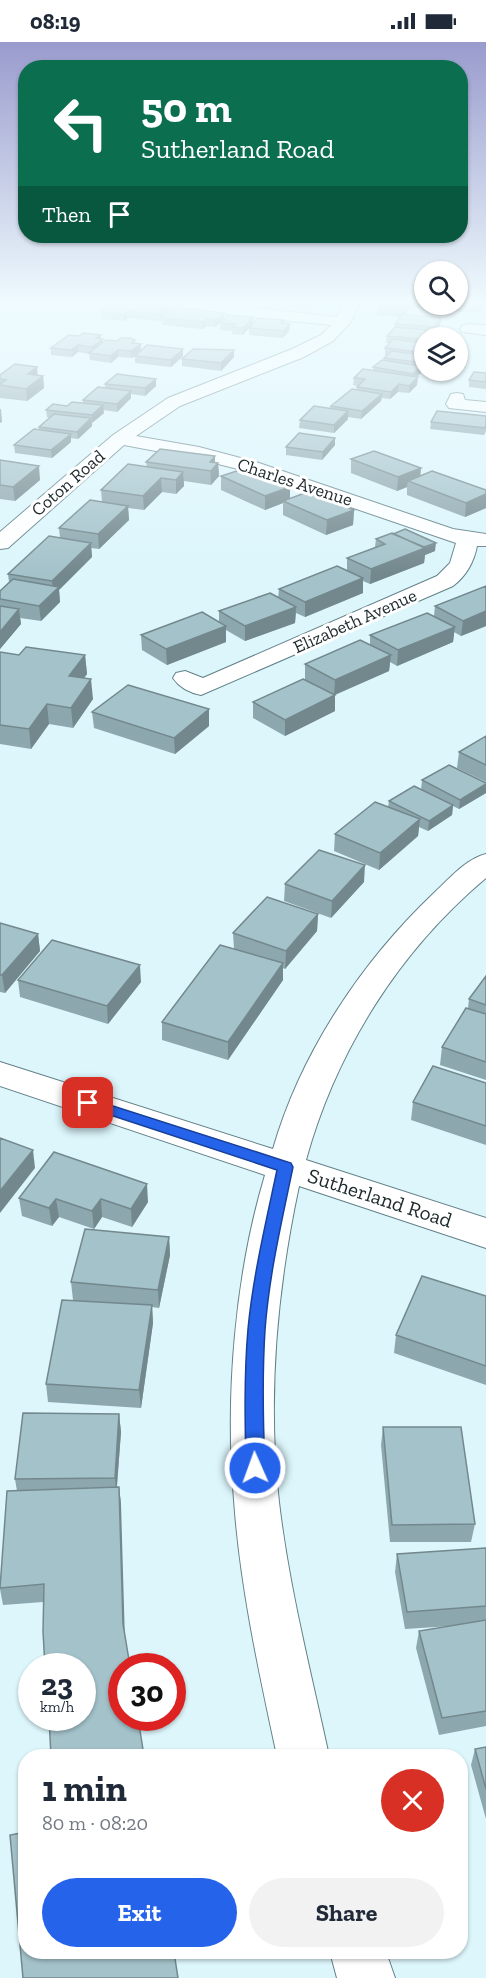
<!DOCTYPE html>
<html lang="en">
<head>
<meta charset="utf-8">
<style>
  body { margin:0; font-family:"Zilla Slab",serif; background:#f2f2f3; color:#1f2937; height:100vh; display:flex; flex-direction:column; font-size:22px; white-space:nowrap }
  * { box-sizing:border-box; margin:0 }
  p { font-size:20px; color:#747a83 }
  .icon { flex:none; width:33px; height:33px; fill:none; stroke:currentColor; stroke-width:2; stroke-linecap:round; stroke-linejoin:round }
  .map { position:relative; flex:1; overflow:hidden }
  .details { position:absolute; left:18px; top:1707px; width:450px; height:210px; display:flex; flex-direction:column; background:#fff; border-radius:24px; box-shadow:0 2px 4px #0004 }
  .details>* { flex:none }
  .hud { position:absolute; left:18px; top:18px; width:450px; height:183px; border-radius:24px; box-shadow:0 2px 4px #0004; background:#0b6e4f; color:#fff; overflow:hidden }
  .controls { position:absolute; left:414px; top:219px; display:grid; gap:12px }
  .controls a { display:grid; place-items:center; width:54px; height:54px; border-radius:50%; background:#fff; box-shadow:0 2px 4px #0004; font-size:30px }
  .speed { position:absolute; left:18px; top:1611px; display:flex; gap:12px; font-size:30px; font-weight:700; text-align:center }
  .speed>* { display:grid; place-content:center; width:78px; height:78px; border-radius:50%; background:#fff; box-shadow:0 2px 4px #0004; line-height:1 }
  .speed small { font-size:15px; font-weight:400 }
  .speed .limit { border:9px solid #d22; background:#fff; color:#111 }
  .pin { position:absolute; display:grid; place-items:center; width:51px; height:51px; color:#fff; margin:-26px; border-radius:12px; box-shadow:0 3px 9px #0006 }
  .me { position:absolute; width:66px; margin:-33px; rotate:358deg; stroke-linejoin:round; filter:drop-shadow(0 0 4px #0008) }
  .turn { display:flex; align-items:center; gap:21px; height:126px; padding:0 24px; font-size:27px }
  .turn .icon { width:78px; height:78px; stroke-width:2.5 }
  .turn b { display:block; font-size:42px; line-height:51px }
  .then { display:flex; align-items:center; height:57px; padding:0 24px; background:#0003; gap:12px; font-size:22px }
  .round { display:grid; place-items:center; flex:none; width:63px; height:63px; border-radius:32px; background:#f2f2f3 }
  .headline { display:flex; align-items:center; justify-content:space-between; height:102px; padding:0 24px }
  h1 { font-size:36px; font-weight:700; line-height:45px }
  .button { display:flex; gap:12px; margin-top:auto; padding:12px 24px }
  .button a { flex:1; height:69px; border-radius:36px; background:#2563eb; color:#fff; font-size:24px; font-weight:700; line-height:69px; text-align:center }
  .button a+a { background:#f2f2f3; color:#1f2937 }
  .status { display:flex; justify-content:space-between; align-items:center; height:42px; padding:0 30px; background:#fff; direction:ltr }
  .status svg { height:16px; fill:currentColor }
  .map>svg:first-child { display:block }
</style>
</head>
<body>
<div class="status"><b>08:19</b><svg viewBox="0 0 49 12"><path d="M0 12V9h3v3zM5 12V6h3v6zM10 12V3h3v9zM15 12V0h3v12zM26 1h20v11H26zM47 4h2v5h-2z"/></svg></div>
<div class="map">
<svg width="486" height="1936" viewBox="0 0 486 1936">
  <rect width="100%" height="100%" fill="#dcf6fc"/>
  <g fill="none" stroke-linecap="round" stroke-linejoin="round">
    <defs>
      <path id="minor" d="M156,261H210L337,275L343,261H359L351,280L333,299L304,315L180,364L136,394L199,405L256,420L453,487L486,492V504H477C474,520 466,534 453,544L201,653C190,651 179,645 173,636L176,631L185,629L203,636L437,534L450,521L456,501L242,428L198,417L124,403L8,506L0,507V490L113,393L168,356L292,307L321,293L331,283L163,266Z
        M468,282L486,283V293L462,290L460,287L462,284Z
        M457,351L463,352L465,358L486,360V370L449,366L446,362L451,352Z
        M486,812V836C399,909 336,1009 306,1118L486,1176V1206L299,1144C277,1247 267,1355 279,1460C289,1546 311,1630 329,1714H277C259,1630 240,1544 234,1458C225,1354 235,1233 265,1133L0,1044V1020L273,1107C301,1010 362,919 435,850C450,836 466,817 486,812Z
        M330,1910H386L395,1936H337Z"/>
    </defs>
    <use href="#minor" stroke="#638088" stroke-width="2"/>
    <use href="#minor" fill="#fff" fill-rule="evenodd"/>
  </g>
  <path fill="#8da7ae" d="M280,261H309L307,264Z
    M378,261H424V262H433L431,267L410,265L405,272L441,276L440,283L434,292H427V295L424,296V298L422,300L421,313L423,320L419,324L421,331L416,335L417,343L409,351L398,350L390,357L382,356L381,359L361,377L348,375V377L334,391L299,386L300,378L330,366L331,364L357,348V345L358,344L353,343L354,336L373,329V325L384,318V316L387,313H385V306L389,301H386L387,294L395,285V282L400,275L377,273Z
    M458,261H485L481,271L438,268V262H458Z
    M110,263L169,270L224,271V277L253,282L284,278V282L289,289L283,296L249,293V286L243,293L232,292V289L220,288V281L215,285L206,284L203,287L162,283V278L160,279L128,276L124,279L102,277L101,270Z
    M101,297L103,301L135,298V301L141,309L183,307V314L171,325L135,321V314L132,316L118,315L111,321L90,318L89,312L78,310L72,315L51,313V306Z
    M234,308V315L221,329L182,324V317Z
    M486,331V347L469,345V338Z
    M0,333L43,334L44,346L27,359L0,356Z
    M156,337V344L145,354L131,352V356L117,370L103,368L104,371L92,381V384L78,397L71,396V400L52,416L15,411L14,403L39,388V385L50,376L47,375L46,368L83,361V358L105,346V342Z
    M486,374V389L484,393L430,387L431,380Z
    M335,396V403L322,418L286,413V405Z
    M215,414V420L218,421L219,434L211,443L184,439V444L176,452L162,450L144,468L128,466L129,478L99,507L91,506L92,515L59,548L60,560L41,579L20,576L21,582L0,607V549L9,540L8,532L60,496L59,486L102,460L101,448L147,425L146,420Z
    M351,417L486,448V466L465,475L407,453V445L397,449L351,431Z
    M0,418L40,438L15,459L0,457Z
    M221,434L290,445V456L354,468L353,483L326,493L283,473V461L265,468L221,448Z
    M376,497L435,509L425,513L424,521L370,542L363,539V551L305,575L296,571L295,581L245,599L226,588V600L167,623L142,608L141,593L219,581V569L278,556L279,547L347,528V516L375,505Z
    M486,544V584L461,594L454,590L453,600L397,624L390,620L389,629L335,653V669L285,694L253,676V660L305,637V622L370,602V593L434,574L435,564Z
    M0,610L19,613H85L87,632L84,636L93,657L73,686L49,682L31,707L0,702Z
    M209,667V684L175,712L94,686L92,670Z
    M486,694V740L457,726L459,710Z
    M422,738L486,751L459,767L453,764L452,773L428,789L419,785L418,794L379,828L334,809L335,792L388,765L389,759L421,748Z
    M364,840L331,876L284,859L285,842Z
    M318,872L317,889L285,927L283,926V938L228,1018L162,998V980L234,907L233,891Z
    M0,881L38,892L40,909L5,951L0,950Z
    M486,934V1038L440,1023L442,1005L468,966L469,957Z
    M18,938L141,940L108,982L20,955Z
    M486,1041V1103L411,1078L413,1060Z
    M54,1110L148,1160L132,1185L102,1175L94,1187L59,1175L52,1184L22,1174L19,1156Z
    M169,1195L170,1213L159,1266L152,1265L153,1281L141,1366L48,1360L46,1342L73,1258L71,1240Z
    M486,1254V1343L394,1311L396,1293Z
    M119,1372L121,1390L117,1445H119L121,1462L43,1560L3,1563L0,1547L7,1449H17L15,1437Z
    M383,1385L475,1482L471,1500H390L381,1403Z
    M486,1506V1684L439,1693L416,1606L419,1589L452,1584L405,1587L395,1530L397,1512Z
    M486,1705V1777L471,1723L475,1707Z"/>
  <path fill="#73888d" d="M406,261H410V265L403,276L404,264Z
    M483,261H485V263L481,271L482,264Z
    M168,264L169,271L162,276V278L160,279V272Z
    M128,269V276L124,279V272Z
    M224,271V277L215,285V278Z
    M253,275V282L243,293V286Z
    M441,276L440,283L434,292V285Z
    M206,277V284L203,287V280Z
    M290,282L289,289L283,296L284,289Z
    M427,288V295L424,296V298L419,304L420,297Z
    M101,293V298L103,297V304L93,312L92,305L96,296Z
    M141,302V309L132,316L131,309Z
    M424,302V309L418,317L419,310Z
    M78,303V310L72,315L71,308Z
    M183,307V314L171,325V318Z
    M118,308V315L111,321V314Z
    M234,308V315L221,329V321Z
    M423,313V320L415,328L416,320Z
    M421,324V331L412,339L413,332Z
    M37,325L38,337L43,334L44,346L27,359L26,347L28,332Z
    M418,335L417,343L409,351V344Z
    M156,337V344L145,354V346Z
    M399,342L398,350L390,357L391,350Z
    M131,349V356L117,370V362Z
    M382,352L381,359L361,377L362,369Z
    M103,363L104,371L92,381V373Z
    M0,367H1L2,380L0,381Z
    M348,369V377L334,391V383Z
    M91,376L92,384L78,397L77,390Z
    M71,392V400L52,416L51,408Z
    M335,396V403L322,418L323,410Z
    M215,414V424L218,421L219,434L211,443L210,420Z
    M39,424L40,438L15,459L13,445Z
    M421,426L420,440L408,439L407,445L397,449L398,435Z
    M183,430L184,444L176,452V438Z
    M161,436L162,450L144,468L143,454Z
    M290,445V459H283V461L265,468V454Z
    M486,452V466L465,475L466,461Z
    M128,464L129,478L99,507L98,492Z
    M354,468L353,483L326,493L327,478Z
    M91,501L92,515L59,548L60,560L41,579L39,564L53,551L52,539Z
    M436,501L435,509L425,513L424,521L370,542L371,527Z
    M363,536V551L305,575V560Z
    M296,565L295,581L245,599V584Z
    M19,567L21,582L0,607V590Z
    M486,569V584L461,594L463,579Z
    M226,584V600L167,623L166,607Z
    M455,585L453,600L397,624L398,608Z
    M85,613L87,632L71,654L69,634Z
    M391,613L389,629L334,653L335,638Z
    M91,637L93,657L73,686L71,666Z
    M335,653V669L285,694V678Z
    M47,662L49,682L31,707L29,687Z
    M209,667V684L175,712L174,696Z
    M486,742V751L459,767L460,758Z
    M453,763L452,773L428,789L429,779Z
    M420,777L418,794L379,828L380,811Z
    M365,823L364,840L331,876L332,859Z
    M318,872L317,889L285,927L286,909Z
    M38,892L40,909L5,951L2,933Z
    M283,921V938L228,1018V1000Z
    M140,923L141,940L108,982L107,964Z
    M33,1108L35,1126L0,1171V1149Z
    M147,1142L148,1160L132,1185L131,1167Z
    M56,1157L59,1175L52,1184L49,1166Z
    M101,1157L102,1175L94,1187L92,1169Z
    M169,1195L170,1213L159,1266L158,1248Z
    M152,1263L153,1281L141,1366L139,1348Z
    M119,1372L121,1390L116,1454L115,1436Z
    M119,1445L121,1462L125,1599L123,1582Z"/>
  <path fill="#a4c2ca" stroke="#73888d" stroke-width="1.5" d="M122,261H135L168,264L160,272L128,269L124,272L101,270L110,263L119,264Z
    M378,261H406L404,264Z
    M458,261H483L482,264L458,262Z
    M174,265L224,271L215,278L206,277L203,280L162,276Z
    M402,272L441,276L434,285L395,282Z
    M228,273L253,275L243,286L232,285L235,282L220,281Z
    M258,276L284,278L281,281L290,282L284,289L249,286Z
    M395,285L427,288L420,297L387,294Z
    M83,291L101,293L96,296L103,297L92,305L78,303L71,308L51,306L69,293L79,294Z
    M121,296H131L135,298L132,301L141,302L131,309L118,308L111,314L89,311L106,298L117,299Z
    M393,297L424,301V302L419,310L385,306Z
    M147,303L183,307L171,318L135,314Z
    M193,307L234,308L221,321L182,317Z
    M392,309L423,313L416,320L384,316Z
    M382,318L421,324L413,332L373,325Z
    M15,322L37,325L28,332L43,334L26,347L0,343V342L6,338L0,337V333Z
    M363,327L418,335L409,344L399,342L391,350L357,345L365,337L354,336Z
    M474,330L486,331V340L469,338Z
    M117,332L156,337L145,346L105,342Z
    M98,345L131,349L117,362L83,358Z
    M352,347L382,352L362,369L331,364Z
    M72,360L103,363L92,373L46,368L53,362L67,364Z
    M314,364L348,369L334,383L300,378Z
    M437,369L486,374V383L485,386L431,380Z
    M54,372L91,376L77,390L39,385Z
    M34,387L71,392L51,408L14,403Z
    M299,391L335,396L323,410L286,405Z
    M160,407L215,414L210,420L218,421L211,429L146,420Z
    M374,409L421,426L398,435L351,417Z
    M0,418L39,424L13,445L0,443Z
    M128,422L183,430L176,438L161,436L143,454L101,448Z
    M246,426L290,445L265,454L221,434Z
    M432,429L486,448V452L466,461L408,439Z
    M310,449L354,468L327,478L283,459Z
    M90,458L128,464L98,492L59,486Z
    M405,487L436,501L424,505L393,492Z
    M392,491L425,506L371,527L347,516L385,502L376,497Z
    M49,494L91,501L52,539L8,532Z
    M337,524L363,536L305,560L279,547Z
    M13,537L59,545L39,564L0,557V549Z
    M486,544V569L463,579L435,564Z
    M270,551L296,565L245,584L219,569Z
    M0,564L19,567L0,590Z
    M202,570L226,584L166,607L141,593Z
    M427,571L455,585L398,608L370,593Z
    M360,598L391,613L335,638L305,622Z
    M26,605L85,613L69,634L91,637L71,666L47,662L29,687L0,683V610L19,613Z
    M303,637L335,653L285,678L253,660Z
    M128,643L209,667L174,696L92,670Z
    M486,694V723L459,710Z
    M449,723L486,741V742L460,758L422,738Z
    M414,744L453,763L429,779L389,759Z
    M375,760L420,777L380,811L335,792Z
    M319,808L365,823L332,859L285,842Z
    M267,855L318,872L286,909L233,891Z
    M0,881L38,892L2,933H0Z
    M52,898L140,923L107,964L18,938Z
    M220,903L283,921L228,1000L162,980Z
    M486,934V963L469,957Z
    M466,966L486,972V1020L442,1005Z
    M433,1024L486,1041V1084L413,1060Z
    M0,1096L33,1108L0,1149Z
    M54,1110L147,1142L131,1167L101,1157L92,1169L56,1157L49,1166L19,1156Z
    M85,1187L169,1195L158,1248L71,1240Z
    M422,1234L486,1254V1324L396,1293Z
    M62,1258L152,1263L139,1348L46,1342Z
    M23,1371L119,1372L115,1436L15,1437Z
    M383,1385H461L475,1482L392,1483Z
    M119,1445L123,1582L130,1624H122V1676H138L144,1714H51L49,1676H82V1624H45L43,1590L44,1542L0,1546L7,1449Z
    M486,1506V1564L407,1570L397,1512Z
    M486,1578V1669L442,1676L419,1589Z
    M486,1705V1747L475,1707Z
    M26,1790V1910H174L178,1936H23L10,1793Z"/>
  <linearGradient id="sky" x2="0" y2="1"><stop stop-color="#999bcd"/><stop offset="0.49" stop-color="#effbfe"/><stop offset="1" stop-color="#effbfe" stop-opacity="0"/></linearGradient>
  <rect width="486" height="532" fill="url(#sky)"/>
  <path fill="#2563eb" stroke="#184099" stroke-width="1.5" d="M88,1056L291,1121L293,1125C282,1178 269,1233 265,1288C262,1334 263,1380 265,1426L262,1432L255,1434L249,1432L246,1426C245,1380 244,1333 248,1287C253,1234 266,1180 277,1128L83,1064L80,1061L83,1057Z"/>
  <g text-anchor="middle" stroke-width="6" stroke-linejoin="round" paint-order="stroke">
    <g font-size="18" fill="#1c282b" stroke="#fff">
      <text transform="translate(295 440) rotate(18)" y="6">Charles Avenue</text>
      <text transform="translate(68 441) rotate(-41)" y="6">Coton Road</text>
      <text transform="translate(355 579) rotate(-24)" y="6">Elizabeth Avenue</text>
    </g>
    <g font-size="21" fill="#1c282b" stroke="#fff">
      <text transform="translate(380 1156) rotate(18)" y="7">Sutherland Road</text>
    </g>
  </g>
</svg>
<div class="controls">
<a><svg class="icon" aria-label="search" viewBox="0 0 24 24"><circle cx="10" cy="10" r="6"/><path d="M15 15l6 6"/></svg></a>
<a><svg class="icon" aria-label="layers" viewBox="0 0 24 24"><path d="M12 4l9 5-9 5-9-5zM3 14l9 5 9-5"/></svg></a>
</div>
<div class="speed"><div>23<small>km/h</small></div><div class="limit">30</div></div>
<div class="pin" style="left:88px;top:1061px;background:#d93025"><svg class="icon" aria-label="arrive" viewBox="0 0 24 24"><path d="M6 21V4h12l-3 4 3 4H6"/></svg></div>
<svg class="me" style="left:255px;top:1426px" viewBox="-20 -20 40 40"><circle r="17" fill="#2563eb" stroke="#fff" stroke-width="3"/><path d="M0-11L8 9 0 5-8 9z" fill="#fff"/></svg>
<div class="hud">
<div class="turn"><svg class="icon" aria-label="left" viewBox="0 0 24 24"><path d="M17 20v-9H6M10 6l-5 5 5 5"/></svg><div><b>50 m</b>Sutherland Road</div></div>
<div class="then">Then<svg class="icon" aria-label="arrive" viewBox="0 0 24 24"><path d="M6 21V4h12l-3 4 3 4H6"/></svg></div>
</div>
<section class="details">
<div class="headline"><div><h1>1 min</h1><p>80 m · 08:20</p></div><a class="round" style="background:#d93025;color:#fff"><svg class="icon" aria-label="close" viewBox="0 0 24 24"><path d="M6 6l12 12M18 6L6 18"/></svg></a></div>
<div class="button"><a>Exit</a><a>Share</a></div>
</section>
</div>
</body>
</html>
